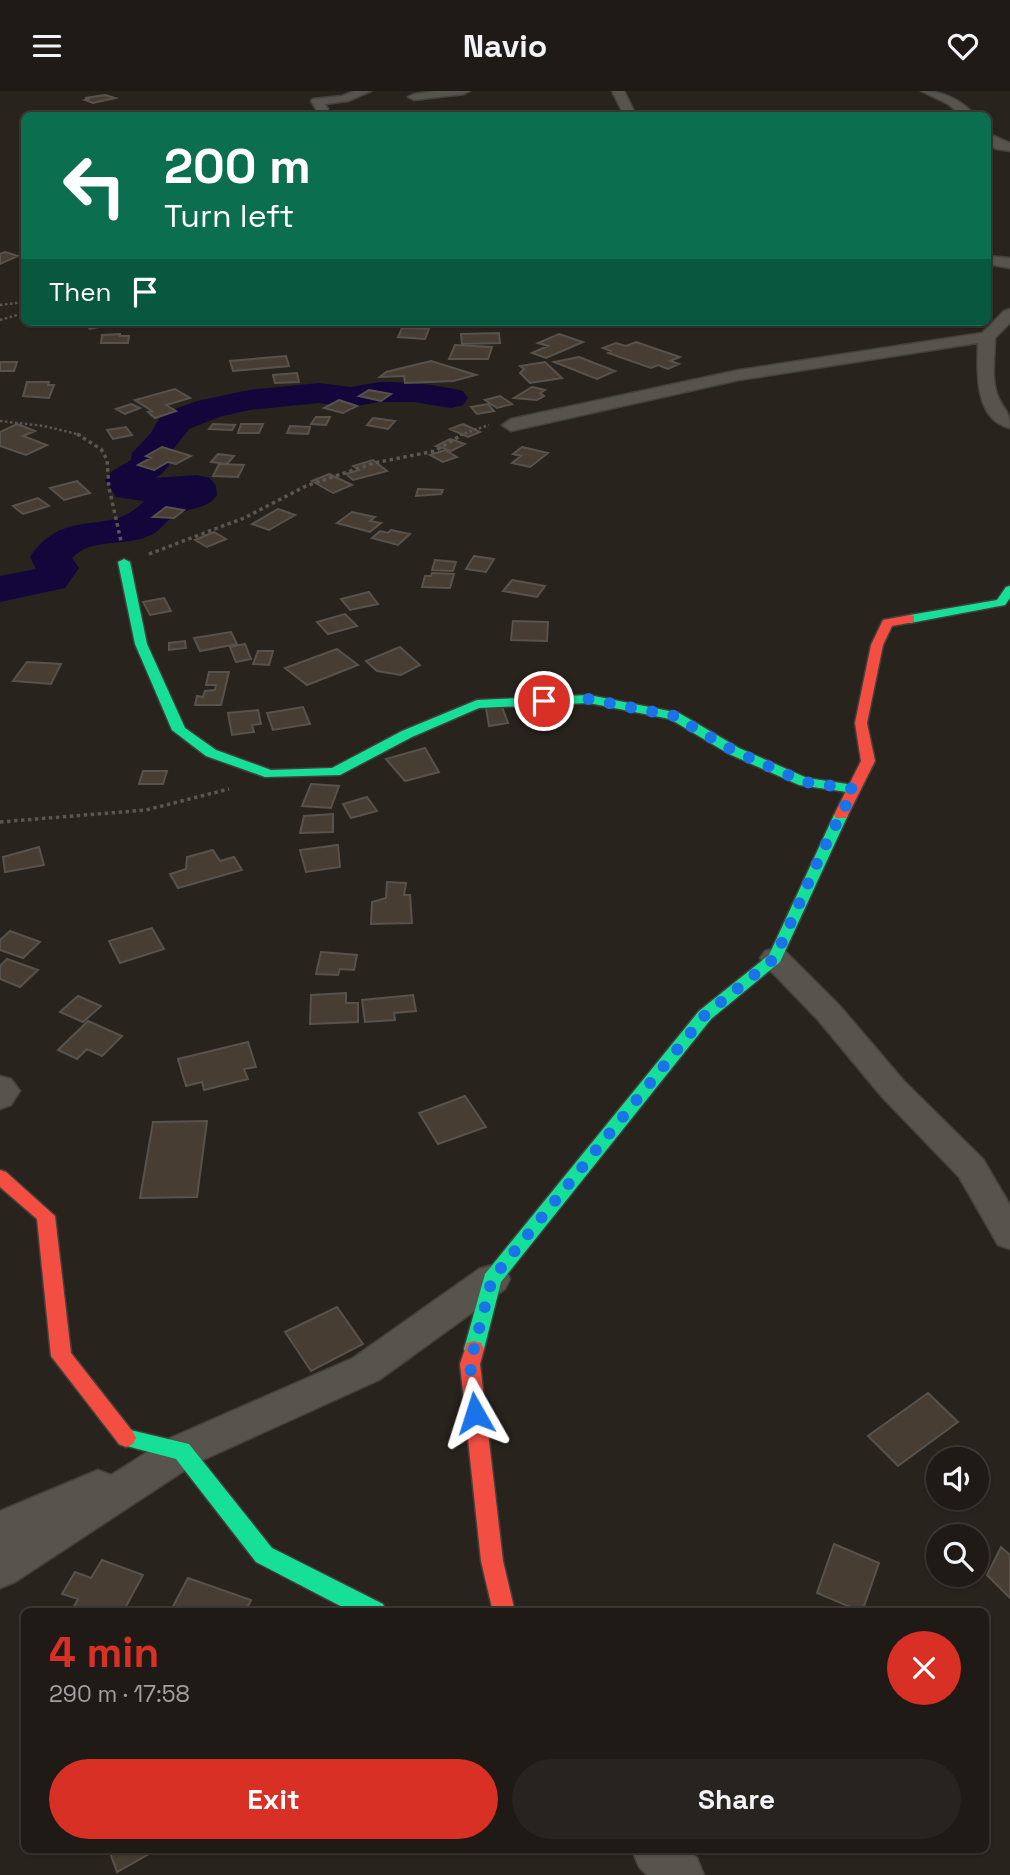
<!DOCTYPE html>
<html lang="en">
<head>
<meta charset="utf-8">
<style>
  body { margin:0; font-family:"Space Grotesk",sans-serif; background:#27231f; color:#f1f3f6; height:100vh; display:flex; flex-direction:column; font-size:26px; white-space:nowrap }
  * { box-sizing:border-box; margin:0 }
  p { font-size:23px; color:#a1a1a1 }
  .icon { flex:none; width:38px; height:38px; fill:none; stroke:currentColor; stroke-width:2; stroke-linecap:round; stroke-linejoin:round }
  .map { position:relative; flex:1; overflow:hidden }
  .sheet { position:absolute; left:21px; top:1517px; width:968px; height:245px; display:flex; flex-direction:column; background:#1f1a16; border-radius:10px; box-shadow:0 2px 5px #0004,0 0 0 2px #3c3835 }
  .sheet>* { flex:none }
  .guide { position:absolute; left:21px; top:21px; width:970px; height:214px; border-radius:10px; box-shadow:0 2px 5px #0004,0 0 0 2px #3c3835; background:#0b6e4f; color:#fff; overflow:hidden }
  .tools { position:absolute; left:926px; top:1356px; display:grid; gap:14px }
  .tools a { display:grid; place-items:center; width:63px; height:63px; border-radius:50%; background:#1f1a16; box-shadow:0 2px 5px #0004,0 0 0 2px #3c3835; font-size:35px }
  .pin { position:absolute; display:grid; place-items:center; width:60px; height:60px; color:#fff; margin:-30px; border:4px solid #fff; border-radius:50%; box-shadow:0 2px 7px #0007 }
  .me { position:absolute; width:77px; margin:-38px; rotate:354deg; stroke-linejoin:round; filter:drop-shadow(0 0 5px #0008) }
  .turn { display:flex; align-items:center; gap:24px; height:147px; padding:0 28px; font-size:32px }
  .turn .icon { width:91px; height:91px; stroke-width:2.5 }
  .turn b { display:block; font-size:49px; line-height:60px }
  .then { display:flex; align-items:center; height:66px; padding:0 28px; background:#0003; gap:14px; font-size:26px }
  .round { display:grid; place-items:center; flex:none; width:74px; height:74px; border-radius:37px; background:#27231f }
  .overview { display:flex; align-items:center; justify-content:space-between; height:119px; padding:0 28px }
  h1 { font-size:42px; font-weight:600; line-height:52px; color:#d93025 }
  .button { display:flex; gap:14px; margin-top:auto; padding:14px 28px }
  .button a { flex:1; height:80px; border-radius:42px; background:#d93025; color:#fff; font-size:28px; font-weight:600; line-height:80px; text-align:center }
  .button a+a { background:#27231f; color:#f1f3f6 }
  header { display:flex; justify-content:space-between; align-items:center; height:91px; padding:0 28px; background:#1f1a16; font-size:32px; font-weight:600 }
  .map>svg:first-child { display:block }
</style>
</head>
<body>
<header><svg class="icon" aria-label="menu" viewBox="0 0 24 24"><path d="M4 6h16M4 12h16M4 18h16"/></svg>Navio<svg class="icon" aria-label="heart" viewBox="0 0 24 24"><path d="M12 20l-8-8c-3-5 5-10 8-4 3-6 11-1 8 4z"/></svg></header>
<div class="map">
<svg width="1010" height="1784" viewBox="0 0 1010 1784">
  <rect width="100%" height="100%" fill="#29231d"/>
  <g fill="none" stroke-linecap="round" stroke-linejoin="round">
    <path fill="#13063b" fill-rule="evenodd" d="M379,291C408,291 435,293 463,300L468,307L463,314L451,317L414,311H379L351,316L319,312L249,319L219,326L189,338L168,365L169,374L163,382L155,387L197,384L210,387L216,395L217,404C207,419 189,416 174,425C165,430 160,441 149,445C124,456 92,446 72,467L79,477L65,497L0,511V485L36,478L30,466C66,413 109,448 144,410L116,406L105,389L111,381L131,369L132,362L151,342L162,323L197,310L249,299L319,292L351,296Z"/>
  </g>
  <path fill="#473d32" stroke="#58524d" stroke-width="2" d="M105,4L115,7L93,12L85,9L90,8L85,7Z
    M5,161L18,165L0,173V163Z
    M89,231H119L120,232L90,238L85,233Z
    M402,237L429,238L425,248L398,246Z
    M499,242L500,252L462,253L461,243Z
    M120,243V245H129L128,252H101L102,244Z
    M559,243L583,251L546,267L532,262L548,255L538,252Z
    M636,251L680,266L670,270L679,273L668,278L658,274L651,277L608,262L611,260L603,257L616,252L626,255Z
    M455,254L492,256L488,268H449Z
    M286,265L289,275L233,280L230,270Z
    M579,266L615,280L597,288L554,271Z
    M431,270L476,284L453,290L405,292L404,285L380,286L386,281Z
    M0,271H17L14,280H0Z
    M545,271L562,287L530,292L520,282L524,278L520,275Z
    M297,282L299,291L275,292L273,284Z
    M27,291H49L48,294H54L49,307L23,305Z
    M532,296L545,299L540,302L544,305L537,309L514,307Z
    M175,298L190,307L166,314L176,320L155,327L148,321L152,320L135,309Z
    M369,299L391,303L381,310L359,305Z
    M500,305L512,313L497,317L485,309Z
    M339,309L357,315L343,322L324,317Z
    M131,313L140,317L125,323L116,318Z
    M488,313L494,320L477,323L471,316Z
    M316,326H330L326,334L311,333Z
    M373,327L395,330L388,338L367,334Z
    M17,333L35,340L23,345L47,354L26,364L0,355V341Z
    M213,333L235,334L232,339L209,338Z
    M241,333H263L259,342H238Z
    M463,333L480,341L468,346L450,338Z
    M290,335L310,336L308,343L287,342Z
    M126,336L132,344L113,348L107,339Z
    M450,348L465,353L451,360L436,355Z
    M162,356L191,365L176,373L168,371L154,379L138,374L151,367L146,365Z
    M522,356L548,362L530,376L512,372L521,365L513,363Z
    M445,359L457,366L443,371L430,364Z
    M218,363L234,365L227,373L211,371Z
    M373,369L387,380L353,389L346,383L359,379L353,375Z
    M219,373L244,374L238,386L213,385Z
    M329,383L352,394L333,402L312,390Z
    M77,390L90,402L64,409L50,397Z
    M418,398L443,399L441,403L416,405Z
    M38,407L49,415L23,423L13,415Z
    M166,416L184,419L174,427L153,426Z
    M278,418L295,424L269,439L252,433Z
    M352,421L375,426L370,430L381,432L370,441L337,432Z
    M391,439L410,443L398,454L372,447L380,440L388,442Z
    M214,441L226,448L207,456L195,449Z
    M474,465L494,468L486,481L466,478Z
    M435,469L456,471L453,480L432,479Z
    M432,482L454,483L450,497L422,496L425,485H431Z
    M512,489L545,495L537,506L503,500Z
    M369,501L378,513L350,519L341,508Z
    M164,507L171,520L150,524L143,511Z
    M345,523L357,535L328,543L317,531Z
    M513,530L548,531L547,550L511,549Z
    M231,541L237,553L200,560L194,547Z
    M185,550L186,557L169,559V552Z
    M245,553L251,568L236,571L230,556Z
    M400,556L420,574L401,584L377,580L366,570Z
    M337,558L358,574L307,594L285,577Z
    M258,560H273L269,574L253,573Z
    M27,571L61,573L51,593L13,590Z
    M209,581H229L221,614H195L197,605L203,606L205,600L215,599L216,594H206Z
    M303,616L310,633L273,639L267,622Z
    M502,616L508,632L489,635L486,617Z
    M258,619L261,633L252,634L254,641L232,644L228,622Z
    M425,657L439,681L405,690L386,668Z
    M143,680H167L163,693H139Z
    M311,693L339,695L331,717L302,715Z
    M367,706L377,720L351,727L343,713Z
    M333,723V741L300,742L304,725Z
    M338,754L340,776L306,781L300,759Z
    M39,756L44,774L5,781L3,766Z
    M213,759L220,770L234,766L242,779L178,797L170,783L186,778L187,766Z
    M387,791L406,792L404,804H410L412,832L371,833L372,811L386,807Z
    M152,837L164,858L120,872L109,850Z
    M10,840L40,851L23,867L0,859V849Z
    M321,861L357,864L354,879L340,878L338,884L316,883Z
    M7,868L38,879L20,896L0,888V875Z
    M346,902V912H358V931L310,933L311,904Z
    M413,904L416,920L394,922L395,929L365,931L362,909Z
    M78,905L101,915L83,931L60,921Z
    M88,930L122,945L102,965L87,958L77,968L58,959Z
    M248,951L256,976L244,978L248,988L204,999L202,991L186,995L178,968Z
    M465,1005L486,1036L438,1053L419,1022Z
    M207,1030L197,1106L140,1107L153,1031Z
    M337,1216L363,1253L311,1280L285,1241Z
    M928,1302L958,1331L898,1375L868,1345Z
    M834,1453L879,1472L862,1521L817,1502Z
    M1001,1456L1010,1464V1507L987,1484Z
    M102,1469L143,1484L123,1521H71L78,1508L62,1503L75,1481L91,1487Z
    M188,1487L251,1509L245,1521H170Z
    M109,1759H156L117,1781Z"/>
  <g fill="none" stroke-linecap="round" stroke-linejoin="round">
    <defs>
      <path id="street" d="M354,0H371L348,10L325,13L328,18L326,24H314L316,18L311,10L313,8L342,5Z
        M435,0H470L464,3L414,9L408,6L414,3Z
        M612,0H624L636,24H624Z
        M921,0C943,0 960,8 975,24H962L948,13Z
        M987,42L1010,52V60L996,58L987,52Z
        M987,165L1010,167V177L987,173Z
        M1010,218V232L995,247C995,265 991,285 997,303C1003,320 1010,317 1010,337C974,329 977,280 978,252L739,289L511,340L502,334L511,328L739,279L982,242L1004,220Z
        M775,857L785,860L840,915L904,990L983,1068L1010,1114V1158L998,1154L959,1086L882,1006L818,929L765,874L760,867L765,860Z
        M0,985L11,988L20,1000L11,1014L0,1018Z
        M492,1174L505,1178L510,1188L505,1198L379,1289L196,1372L15,1491L0,1497V1420L98,1379L111,1384L168,1348L353,1267L479,1178Z
        M632,1759H689L697,1767L704,1784H647L639,1776Z"/>
      <path id="fast" d="M124,468L130,471L147,553L185,637L216,659L271,679L332,677L402,640L477,609L589,604L679,622L739,657L807,687L854,694L861,698L854,702L799,694L729,663L670,628L589,612L479,617L412,646L340,684L265,686L206,665L172,639L135,553L118,471Z
        M1010,495V507L1005,514L910,532L904,528L910,524L997,509L1006,496Z
        M841,720L848,724L780,871L711,928L501,1191L484,1258L481,1264L474,1266L467,1264L464,1258L485,1183L699,920L769,864L834,724Z
        M126,1338L189,1353L272,1457L383,1513L386,1521H352L256,1471L176,1368L119,1353L116,1347L119,1341Z"/>
      <path id="jam" d="M910,524L914,525V531L892,535L883,554L867,632L875,670L848,724L846,727H836L834,724L861,670L855,632L871,554L883,529Z
        M0,1079L6,1081L55,1125L71,1262L133,1341L136,1347L133,1353L126,1356L119,1353L51,1265L37,1128L0,1096Z
        M474,1250L481,1252L484,1258L480,1273L503,1470L515,1521H493L481,1470L460,1273L467,1252Z"/>
    </defs>
    <use href="#street" stroke="#44403b" stroke-width="3"/>
    <use href="#fast" stroke="#44403b" stroke-width="3"/>
    <use href="#jam" stroke="#44403b" stroke-width="3"/>
    <path stroke="#5a5651" stroke-width="2.5" stroke-dasharray="2.5 2.5" stroke-linecap="butt" d="M0,214L24,211
      M0,229L24,222
      M0,330L44,335L81,344
      M460,344L489,334"/>
    <path stroke="#5a5651" stroke-width="3.5" stroke-dasharray="3.5 3.5" stroke-linecap="butt" d="M77,343L101,358L107,369L109,397L121,450
      M149,463L244,427L306,395L374,372L435,360L463,343
      M0,731L146,719L229,698"/>
    <use href="#street" fill="#57534d" fill-rule="evenodd"/>
    <use href="#fast" fill="#16e098" fill-rule="evenodd"/>
    <use href="#jam" fill="#f24e42" fill-rule="evenodd"/>
  </g>
  <g fill="none" stroke-linecap="round" stroke-linejoin="round">
    <path stroke="#1a73e8" stroke-width="12" stroke-dasharray="0 21.6" d="M475,1322L470,1273L492,1188L705,924L775,867L822,761L854,698L804,691L734,660L674,625L589,608L544,610"/>
  </g>
</svg>
<div class="tools">
<a><svg class="icon" aria-label="sound" viewBox="0 0 24 24"><path d="M4 9h4l5-4v14l-5-4H4zM17 9q2 3 0 6"/></svg></a>
<a><svg class="icon" aria-label="search" viewBox="0 0 24 24"><circle cx="10" cy="10" r="6"/><path d="M15 15l6 6"/></svg></a>
</div>
<div class="pin" style="left:544px;top:610px;background:#d93025"><svg class="icon" aria-label="arrive" viewBox="0 0 24 24"><path d="M6 21V4h12l-3 4 3 4H6"/></svg></div>
<svg class="me" style="left:475px;top:1322px" viewBox="-20 -20 40 40"><path d="M0-17L14 15 0 8-14 15z" fill="#1a73e8" stroke="#fff" stroke-width="4"/></svg>
<div class="guide">
<div class="turn"><svg class="icon" aria-label="left" viewBox="0 0 24 24"><path d="M17 20v-9H6M10 6l-5 5 5 5"/></svg><div><b>200 m</b>Turn left</div></div>
<div class="then">Then<svg class="icon" aria-label="arrive" viewBox="0 0 24 24"><path d="M6 21V4h12l-3 4 3 4H6"/></svg></div>
</div>
<section class="sheet">
<div class="overview"><div><h1>4 min</h1><p>290 m · 17:58</p></div><a class="round" style="background:#d93025;color:#fff"><svg class="icon" aria-label="close" viewBox="0 0 24 24"><path d="M6 6l12 12M18 6L6 18"/></svg></a></div>
<div class="button"><a>Exit</a><a>Share</a></div>
</section>
</div>
</body>
</html>
